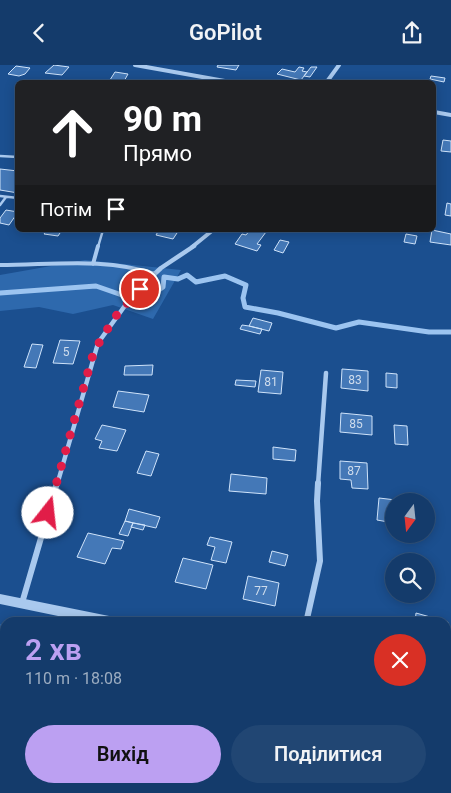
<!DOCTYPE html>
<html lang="uk">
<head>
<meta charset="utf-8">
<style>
  body { margin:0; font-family:Roboto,sans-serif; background:#214673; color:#f1f3f6; height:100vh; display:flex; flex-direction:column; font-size:19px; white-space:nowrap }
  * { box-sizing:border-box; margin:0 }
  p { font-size:16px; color:#9dadc1 }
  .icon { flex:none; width:28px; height:28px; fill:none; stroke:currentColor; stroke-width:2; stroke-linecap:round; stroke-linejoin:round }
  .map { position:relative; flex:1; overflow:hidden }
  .drawer { position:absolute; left:0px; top:552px; width:451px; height:176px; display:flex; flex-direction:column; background:#143b6b; border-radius:15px 15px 0 0; box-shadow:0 2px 12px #0003,0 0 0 1px #33557e }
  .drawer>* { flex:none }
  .top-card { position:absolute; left:15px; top:15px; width:421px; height:152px; border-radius:8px; box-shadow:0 2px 12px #0003,0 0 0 1px #33557e; background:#202124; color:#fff; overflow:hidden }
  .needle { width:32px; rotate:195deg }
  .tools { position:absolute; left:385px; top:428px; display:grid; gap:10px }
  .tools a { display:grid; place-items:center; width:50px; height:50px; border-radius:50%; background:#143b6b; box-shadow:0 2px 12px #0003,0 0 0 1px #33557e; font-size:25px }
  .pin { position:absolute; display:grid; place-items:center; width:42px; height:42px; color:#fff; margin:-21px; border:2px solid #fff; border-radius:50%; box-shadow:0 1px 5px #0007 }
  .me { position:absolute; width:55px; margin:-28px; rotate:16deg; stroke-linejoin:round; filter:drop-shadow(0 0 4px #0008) }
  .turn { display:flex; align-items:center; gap:18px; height:105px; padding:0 25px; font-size:22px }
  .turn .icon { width:65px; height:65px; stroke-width:2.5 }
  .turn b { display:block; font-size:35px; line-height:42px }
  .then { display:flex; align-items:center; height:48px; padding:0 25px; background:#0003; gap:10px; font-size:19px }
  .round { display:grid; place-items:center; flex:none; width:52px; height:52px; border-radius:26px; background:#214673 }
  .head { display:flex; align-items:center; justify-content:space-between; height:85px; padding:0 25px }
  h1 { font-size:30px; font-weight:600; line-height:38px; color:#bca0f2 }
  .button { display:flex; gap:10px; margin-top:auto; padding:10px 25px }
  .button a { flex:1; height:58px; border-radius:30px; background:#bca0f2; color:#111; font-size:20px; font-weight:600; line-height:58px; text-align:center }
  .button a+a { background:#214673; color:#f1f3f6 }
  header { display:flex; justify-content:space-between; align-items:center; height:65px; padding:0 25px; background:#143b6b; font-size:22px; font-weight:600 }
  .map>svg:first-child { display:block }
</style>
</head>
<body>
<header><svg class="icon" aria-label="back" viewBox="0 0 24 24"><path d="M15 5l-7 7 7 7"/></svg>GoPilot<svg class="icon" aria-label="share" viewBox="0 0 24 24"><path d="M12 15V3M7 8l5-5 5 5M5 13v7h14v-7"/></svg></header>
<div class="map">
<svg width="451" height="728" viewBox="0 0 451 728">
  <rect width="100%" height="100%" fill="#1b4f8f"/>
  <path fill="#2e69ad" d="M85,195L181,205L153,254L113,240L73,249L39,242L0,246V210Z
    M0,559L5,560V724H446V683L451,685V728H0Z"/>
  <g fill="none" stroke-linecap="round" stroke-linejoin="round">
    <path stroke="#9cc4f0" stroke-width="5" d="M0,228L96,221L142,237L163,222L164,212L178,214L187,210L196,217L225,211L246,220L243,233L245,242L278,248L336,263L359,257L429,267H451"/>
  </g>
  <path fill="#4478b7" stroke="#cfe3fa" d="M54,0L69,2L62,10L45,8Z
    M218,0H239L236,5L217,2Z
    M16,1L30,3L25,9L19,11L8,9Z
    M299,2L304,3L302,6L307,7L301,15L277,9L282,4L295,7Z
    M311,2H317L310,12L304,11Z
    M115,7L128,9L123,18H108Z
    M431,11L445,13L444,17L430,14Z
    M443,75L451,76V87L441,86Z
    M0,104L18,106V128L0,125Z
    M447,138L451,139V151L445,150Z
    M6,145L18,147L9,160L0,158V153Z
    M47,165H62L58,171L44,169Z
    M159,165H179L173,174L156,170Z
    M250,165L266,167L257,179L261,180L257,186L235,179L242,169L246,170Z
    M432,165L451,169V180L430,177Z
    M406,169L417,171L415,179L404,177Z
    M280,175L289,177L283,188L274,185Z
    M253,253L272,258L269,266L249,261Z
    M242,260L249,261L262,264L260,269L240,264Z
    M60,275L80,276L73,299L53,298Z
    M32,279L43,280L36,303L24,302Z
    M153,300L152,310H124L125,301Z
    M342,304L368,306V326L341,323Z
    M261,305L283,307L281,329L258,327Z
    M386,308L397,309V323L386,322Z
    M236,315L256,316L255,322L235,320Z
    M118,326L149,330L144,347L113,342Z
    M341,348L372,351V370L340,367Z
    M102,360L126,365L117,386L99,383L102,376L95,374Z
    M394,360L407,361L408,380L395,379Z
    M273,382L296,385L295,396L273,394Z
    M146,386L159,389L151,411L137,408Z
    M340,396L367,398L368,424L352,423L351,415L340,414Z
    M231,409L267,413L266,429L229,426Z
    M379,433L396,435L394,436V458L377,455Z
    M129,444L160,452L156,463L125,456Z
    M125,456L133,458L128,471L119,469Z
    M133,458L145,460L143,465L131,462Z
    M88,468L124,476L121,484L112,483L105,499L77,492Z
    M210,472L232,477L226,498L211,495L215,482L207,480Z
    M272,486L288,490L285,501L269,497Z
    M183,493L213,500L206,524L175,517Z
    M248,511L279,518L275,541L243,534Z
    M416,548L448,557L446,573V558H415Z"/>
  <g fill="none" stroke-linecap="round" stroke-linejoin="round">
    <path stroke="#a9c9ee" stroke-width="2.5" d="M0,91L18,92
      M0,131L18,133
      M0,140L6,132
      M98,182L103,165"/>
    <path stroke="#a9c9ee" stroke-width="4" d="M93,199L98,181
      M0,200C52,200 105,192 155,209"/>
    <path stroke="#a9c9ee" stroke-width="4" d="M135,0L236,18
      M326,18L339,0
      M434,47L451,50
      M192,182L213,165"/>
    <path stroke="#a9c9ee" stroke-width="4.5" d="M57,420L98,278L124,242L146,217L161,203L194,181
      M318,420L326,308"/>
    <path stroke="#a9c9ee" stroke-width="6" d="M22,538L57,418
      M306,558L320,496L317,436L318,418"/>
    <path fill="#a9c9ee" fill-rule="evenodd" d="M0,529L119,553L123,554L124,558H92L0,539Z
      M446,645L451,647V659L446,657Z"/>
  </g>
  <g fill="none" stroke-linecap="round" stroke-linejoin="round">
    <path stroke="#e11d48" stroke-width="9" stroke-dasharray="0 16.2" d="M48,448L94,286L115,252L140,224"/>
  </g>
  <g text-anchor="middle" stroke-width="5" stroke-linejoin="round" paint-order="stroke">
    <g font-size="12" fill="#d0dded">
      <text x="66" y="291">5</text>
      <text x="355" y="319">83</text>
      <text x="271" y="321">81</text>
      <text x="356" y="363">85</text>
      <text x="354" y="410">87</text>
      <text x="261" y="530">77</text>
    </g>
  </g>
</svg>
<div class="tools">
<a><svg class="needle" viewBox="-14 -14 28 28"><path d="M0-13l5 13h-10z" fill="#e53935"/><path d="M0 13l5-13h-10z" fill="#9dadc1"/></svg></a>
<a><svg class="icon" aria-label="search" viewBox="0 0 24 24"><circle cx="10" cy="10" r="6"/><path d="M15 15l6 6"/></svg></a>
</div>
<div class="pin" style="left:140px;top:224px;background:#d93025"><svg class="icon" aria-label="arrive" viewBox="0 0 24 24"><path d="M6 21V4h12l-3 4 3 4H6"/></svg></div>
<svg class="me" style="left:48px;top:448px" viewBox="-20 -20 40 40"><circle r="19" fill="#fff"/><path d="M0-13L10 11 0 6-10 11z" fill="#e11d48"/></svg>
<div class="top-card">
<div class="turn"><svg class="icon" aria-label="ahead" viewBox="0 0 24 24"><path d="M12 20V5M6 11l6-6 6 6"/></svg><div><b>90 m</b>Прямо</div></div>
<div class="then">Потім<svg class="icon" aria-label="arrive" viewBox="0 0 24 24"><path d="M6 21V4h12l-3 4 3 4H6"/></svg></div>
</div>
<section class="drawer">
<div class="head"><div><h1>2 хв</h1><p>110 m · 18:08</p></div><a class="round" style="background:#d93025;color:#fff"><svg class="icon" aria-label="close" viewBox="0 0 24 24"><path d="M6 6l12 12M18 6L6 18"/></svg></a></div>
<div class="button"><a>Вихід</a><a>Поділитися</a></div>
</section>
</div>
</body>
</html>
